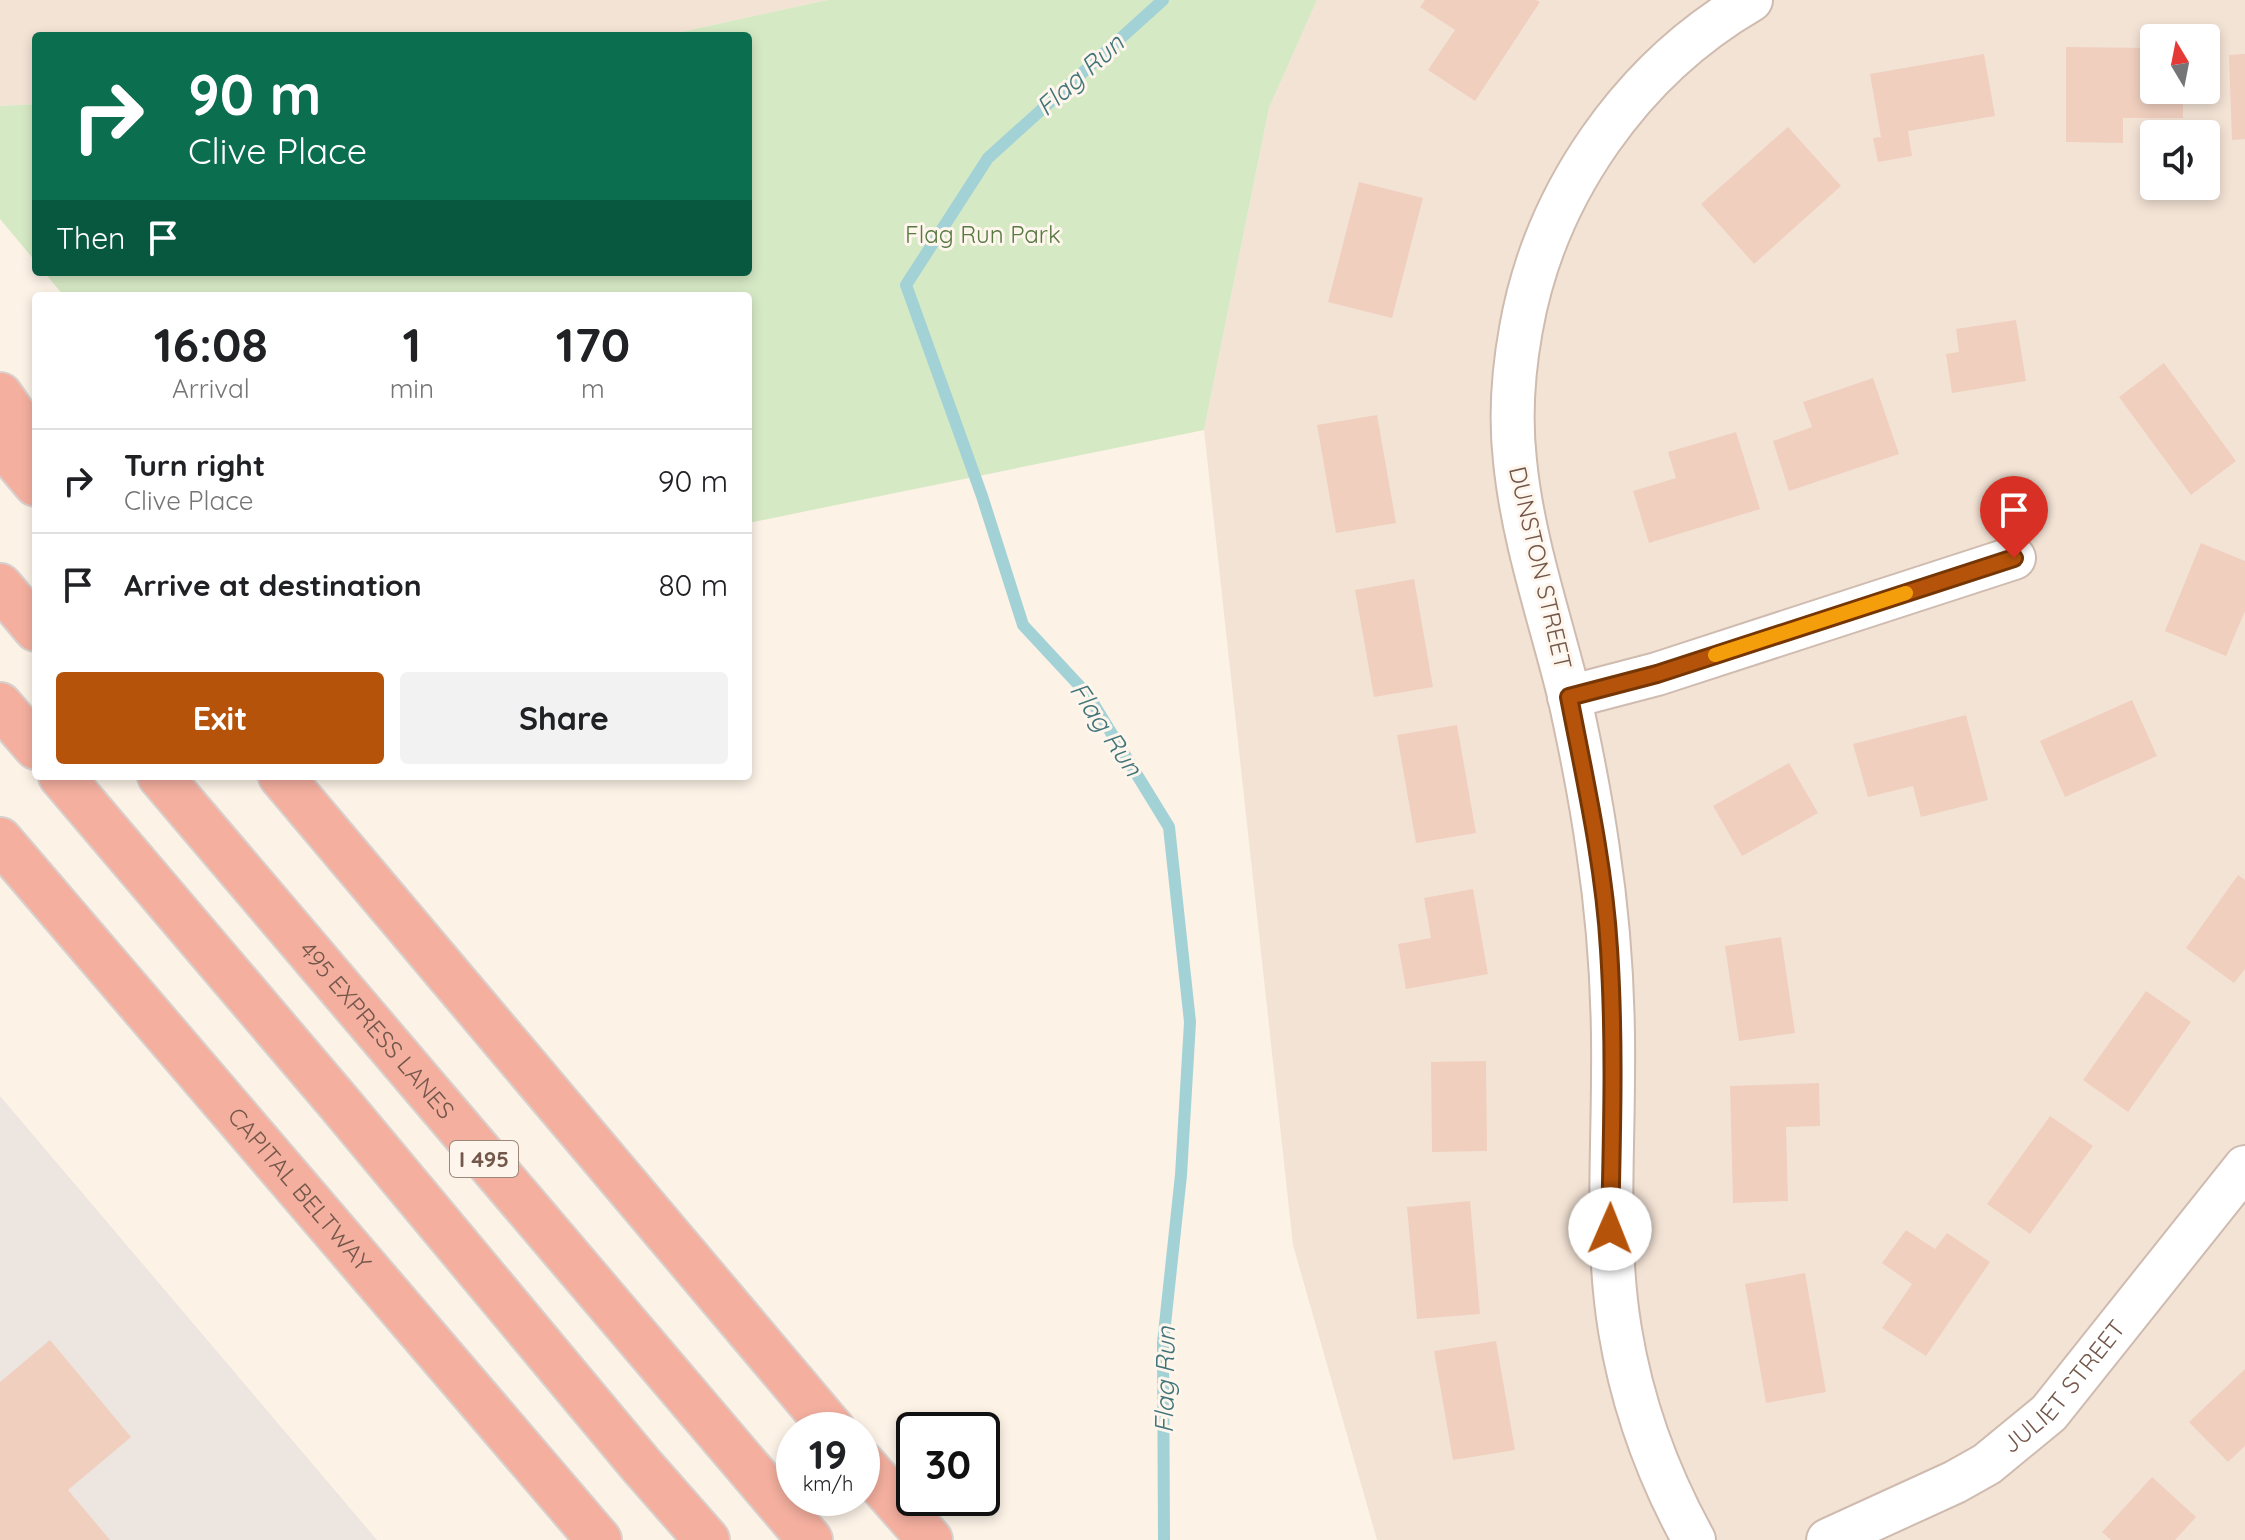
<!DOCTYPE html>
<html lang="en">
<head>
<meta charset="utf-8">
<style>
  body { margin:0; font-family:Quicksand,sans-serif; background:#f2f2f2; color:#202124; height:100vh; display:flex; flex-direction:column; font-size:30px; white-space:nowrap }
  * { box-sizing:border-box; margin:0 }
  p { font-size:26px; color:#757577 }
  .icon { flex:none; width:44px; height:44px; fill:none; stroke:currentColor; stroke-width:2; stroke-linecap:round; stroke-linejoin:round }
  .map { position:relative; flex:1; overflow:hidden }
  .details { position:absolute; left:32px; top:292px; width:720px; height:488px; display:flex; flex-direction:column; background:#fff; border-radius:8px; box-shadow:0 4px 12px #0003 }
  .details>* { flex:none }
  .banner { position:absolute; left:32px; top:32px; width:720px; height:244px; border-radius:8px; box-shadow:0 4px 12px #0003; background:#0b6e4f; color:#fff; overflow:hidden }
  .needle { width:52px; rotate:350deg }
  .controls { position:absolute; left:2140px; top:24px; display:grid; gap:16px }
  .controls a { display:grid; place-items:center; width:80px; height:80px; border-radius:8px; background:#fff; box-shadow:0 4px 12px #0003; font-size:40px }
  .speed { position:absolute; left:776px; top:1412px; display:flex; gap:16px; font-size:40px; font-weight:700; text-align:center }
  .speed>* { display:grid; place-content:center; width:104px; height:104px; border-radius:50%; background:#fff; box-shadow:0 4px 12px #0003; line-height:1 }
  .speed small { font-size:20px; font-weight:400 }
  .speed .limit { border:4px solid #111; border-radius:12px; background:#fff; color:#111 }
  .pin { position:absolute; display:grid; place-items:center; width:68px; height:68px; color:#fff; margin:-82px -34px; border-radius:50% 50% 50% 0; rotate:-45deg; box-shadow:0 0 8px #0007 }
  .pin .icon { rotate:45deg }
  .me { position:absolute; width:88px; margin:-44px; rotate:1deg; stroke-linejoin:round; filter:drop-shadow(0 0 6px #0008) }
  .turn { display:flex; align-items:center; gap:28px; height:168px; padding:0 24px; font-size:36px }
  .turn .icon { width:104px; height:104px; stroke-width:2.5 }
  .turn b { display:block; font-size:56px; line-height:68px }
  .then { display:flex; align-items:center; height:76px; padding:0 24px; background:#0003; gap:16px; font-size:30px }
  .eta { display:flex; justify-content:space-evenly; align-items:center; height:136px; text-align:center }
  .eta b { font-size:48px; font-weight:700; line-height:56px }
  .cta { display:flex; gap:16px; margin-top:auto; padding:16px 24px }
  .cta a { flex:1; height:92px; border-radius:8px; background:#b45309; color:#fff; font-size:32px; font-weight:700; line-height:92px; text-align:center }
  .cta a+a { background:#f2f2f2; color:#202124 }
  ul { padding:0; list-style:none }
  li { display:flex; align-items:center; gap:24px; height:104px; padding:0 24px; border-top:2px solid #e0e0e0 }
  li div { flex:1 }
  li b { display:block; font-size:30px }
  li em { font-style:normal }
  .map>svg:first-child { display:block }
</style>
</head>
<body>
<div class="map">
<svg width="2245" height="1540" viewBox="0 0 2245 1540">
  <rect width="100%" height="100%" fill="#fcf2e6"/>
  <path fill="#f3e3d5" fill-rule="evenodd" d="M0,0H827L663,36H36V104L0,106Z
    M1317,0H2245V1540H1377L1293,1245L1204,430L1269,108ZM2154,38H2206V90H2154ZM2154,134H2206V186H2154Z"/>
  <path fill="#ece5e0" d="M0,1096L377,1540H0Z"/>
  <path fill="#d6e9c5" d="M827,0H1317L1269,108L1204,430L748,523V296H64L44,272H748V36H663Z
    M36,104V262L0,219V106Z"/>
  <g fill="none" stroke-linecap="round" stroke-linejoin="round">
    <path stroke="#a2d2d6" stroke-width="12" d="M1163,0L988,158L906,285L982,496L1023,625L1088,695L1169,827L1190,1022L1181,1175L1163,1343L1164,1540"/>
  </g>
  <path fill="#f0cfbf" d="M1425,0H1536L1540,2L1475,101L1428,70L1455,30L1420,7Z
    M2066,47L2154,48V90H2183V118H2123V143L2066,142Z
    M1984,54L1995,116L1908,131L1912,156L1878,162L1873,138L1881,137L1870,74Z
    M2245,54V139L2232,140L2229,55Z
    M1788,127L1841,186L1754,264L1701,204Z
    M1359,182L1423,198L1392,318L1328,302Z
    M2016,320L2026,381L1952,393L1946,354L1959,352L1956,329Z
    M2164,363L2236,461L2191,495L2119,397Z
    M1873,378L1899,454L1789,491L1773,441L1812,427L1803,402Z
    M1377,415L1396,523L1336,533L1317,425Z
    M1736,432L1760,509L1649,543L1633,491L1676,478L1668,452Z
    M2201,543L2245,561V611L2226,656L2165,631Z
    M1414,579L1433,687L1374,697L1355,590Z
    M2132,700L2157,756L2065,797L2040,741Z
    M1966,715L1988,800L1921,817L1913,786L1868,797L1853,744Z
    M1457,725L1476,833L1416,843L1397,735Z
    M1789,763L1818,813L1742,856L1713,806Z
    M2238,875L2245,880V969L2234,983L2186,948Z
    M1473,889L1488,974L1406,989L1398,944L1431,938L1424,898Z
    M1781,937L1795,1033L1739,1041L1725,946Z
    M2146,991L2191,1022L2128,1112L2083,1080Z
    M1486,1061L1487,1151L1432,1152L1431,1062Z
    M1819,1083L1820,1126L1786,1127L1788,1201L1733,1203L1730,1086Z
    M2050,1116L2093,1146L2030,1234L1987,1204Z
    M1470,1201L1480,1314L1417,1319L1407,1207Z
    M1906,1230L1935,1249L1947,1233L1990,1262L1926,1356L1882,1328L1912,1284L1882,1263Z
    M1805,1273L1826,1392L1766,1403L1745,1284Z
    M50,1340L131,1437L68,1490L110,1540H0V1382Z
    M1496,1341L1515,1450L1453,1460L1434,1351Z
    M2245,1369V1446L2228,1462L2189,1422Z
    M2152,1477L2196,1517L2175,1540H2111L2102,1532Z"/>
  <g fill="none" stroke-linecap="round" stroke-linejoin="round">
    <defs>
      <g id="minor">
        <path d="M1569,697L1657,674L2014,558"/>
        <path d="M1694,1540C1658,1475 1632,1403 1620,1330C1606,1245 1613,1159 1613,1073C1614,999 1609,923 1598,850C1591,800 1580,745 1569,695C1550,618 1523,541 1515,461C1510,417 1513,373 1521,329C1545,193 1632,69 1751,0"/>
        <path id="s1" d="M1828,1540L1955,1482L1987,1464L2049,1413L2245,1167"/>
      </g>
      <g id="highway">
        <path d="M0,395L36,447"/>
        <path d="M0,441L36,484"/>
        <path d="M0,586L36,629"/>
        <path d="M0,705L36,747"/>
        <path d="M61,776L340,1104L641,1465L707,1540"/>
        <path id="s2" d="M160,776L810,1540"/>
        <path d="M281,776L833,1430"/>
        <path id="s3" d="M0,840L599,1540"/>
        <path d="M862,1463L930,1540"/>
      </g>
    </defs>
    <use href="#minor" stroke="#cfbbaf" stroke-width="46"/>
    <use href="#highway" stroke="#d8d0cd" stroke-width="48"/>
    <use href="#minor" stroke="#fff" stroke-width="42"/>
    <use href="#highway" stroke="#f4af9f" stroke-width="44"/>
  </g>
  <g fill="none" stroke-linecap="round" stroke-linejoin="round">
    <defs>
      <path id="route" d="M1610,1229C1612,1135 1615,1042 1609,949C1604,864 1585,780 1569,697L1657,674L2014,558"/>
    </defs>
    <use href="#route" stroke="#753606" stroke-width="20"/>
    <use href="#route" stroke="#b45309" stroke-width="14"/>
    <path stroke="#f59e0b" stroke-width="14" d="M1715,655L1906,593"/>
  </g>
  <g text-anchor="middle" stroke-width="6" stroke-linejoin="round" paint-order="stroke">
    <rect fill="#fef6ec" stroke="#9d877b" stroke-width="2" x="450" y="1141" width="68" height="36" rx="6"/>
    <g font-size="22" font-weight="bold" fill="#74574b">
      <text x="484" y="1167">I 495</text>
    </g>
    <g font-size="24" fill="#587943" stroke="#fef6ec">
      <text x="983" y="243">Flag Run Park</text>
    </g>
    <g font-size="24" fill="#74574b" stroke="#fef6ec">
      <text transform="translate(1540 568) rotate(77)" y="8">DUNSTON STREET</text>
      <text dy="8" stroke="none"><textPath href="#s2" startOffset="334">495 EXPRESS LANES</textPath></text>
      <text dy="8" stroke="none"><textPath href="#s3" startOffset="460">CAPITAL BELTWAY</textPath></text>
      <text dy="8" stroke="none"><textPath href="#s1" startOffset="286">JULIET STREET</textPath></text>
    </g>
    <g font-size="26" font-style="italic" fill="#407479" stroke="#fef6ec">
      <text transform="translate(1080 75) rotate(-42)" y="9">Flag Run</text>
      <text transform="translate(1106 729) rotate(56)" y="9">Flag Run</text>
      <text transform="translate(1165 1380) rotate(-89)" y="9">Flag Run</text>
    </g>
  </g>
</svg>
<div class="controls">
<a><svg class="needle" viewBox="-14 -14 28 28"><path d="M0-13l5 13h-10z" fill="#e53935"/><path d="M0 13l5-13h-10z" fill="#757577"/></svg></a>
<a><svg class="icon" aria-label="sound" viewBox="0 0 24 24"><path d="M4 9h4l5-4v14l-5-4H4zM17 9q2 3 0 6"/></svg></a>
</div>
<div class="speed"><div>19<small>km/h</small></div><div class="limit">30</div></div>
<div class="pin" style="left:2014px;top:558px;background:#d93025"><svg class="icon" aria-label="arrive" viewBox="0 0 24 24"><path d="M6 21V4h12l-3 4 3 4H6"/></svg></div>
<svg class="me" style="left:1610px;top:1229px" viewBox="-20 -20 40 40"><circle r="19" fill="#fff"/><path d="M0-13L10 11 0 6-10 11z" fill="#b45309"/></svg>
<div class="banner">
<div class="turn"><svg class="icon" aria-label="right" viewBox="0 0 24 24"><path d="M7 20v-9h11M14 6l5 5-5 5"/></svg><div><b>90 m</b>Clive Place</div></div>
<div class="then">Then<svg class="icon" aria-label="arrive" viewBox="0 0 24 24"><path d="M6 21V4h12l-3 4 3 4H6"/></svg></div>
</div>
<section class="details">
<div class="eta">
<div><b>16:08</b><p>Arrival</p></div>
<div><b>1</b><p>min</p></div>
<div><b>170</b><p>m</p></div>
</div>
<ul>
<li><svg class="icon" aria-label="right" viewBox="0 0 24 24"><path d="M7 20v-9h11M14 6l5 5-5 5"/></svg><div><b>Turn right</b><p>Clive Place</p></div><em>90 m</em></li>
<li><svg class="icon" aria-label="arrive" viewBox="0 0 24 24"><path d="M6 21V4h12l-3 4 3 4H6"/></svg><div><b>Arrive at destination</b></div><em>80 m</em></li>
</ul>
<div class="cta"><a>Exit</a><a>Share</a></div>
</section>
</div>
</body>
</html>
